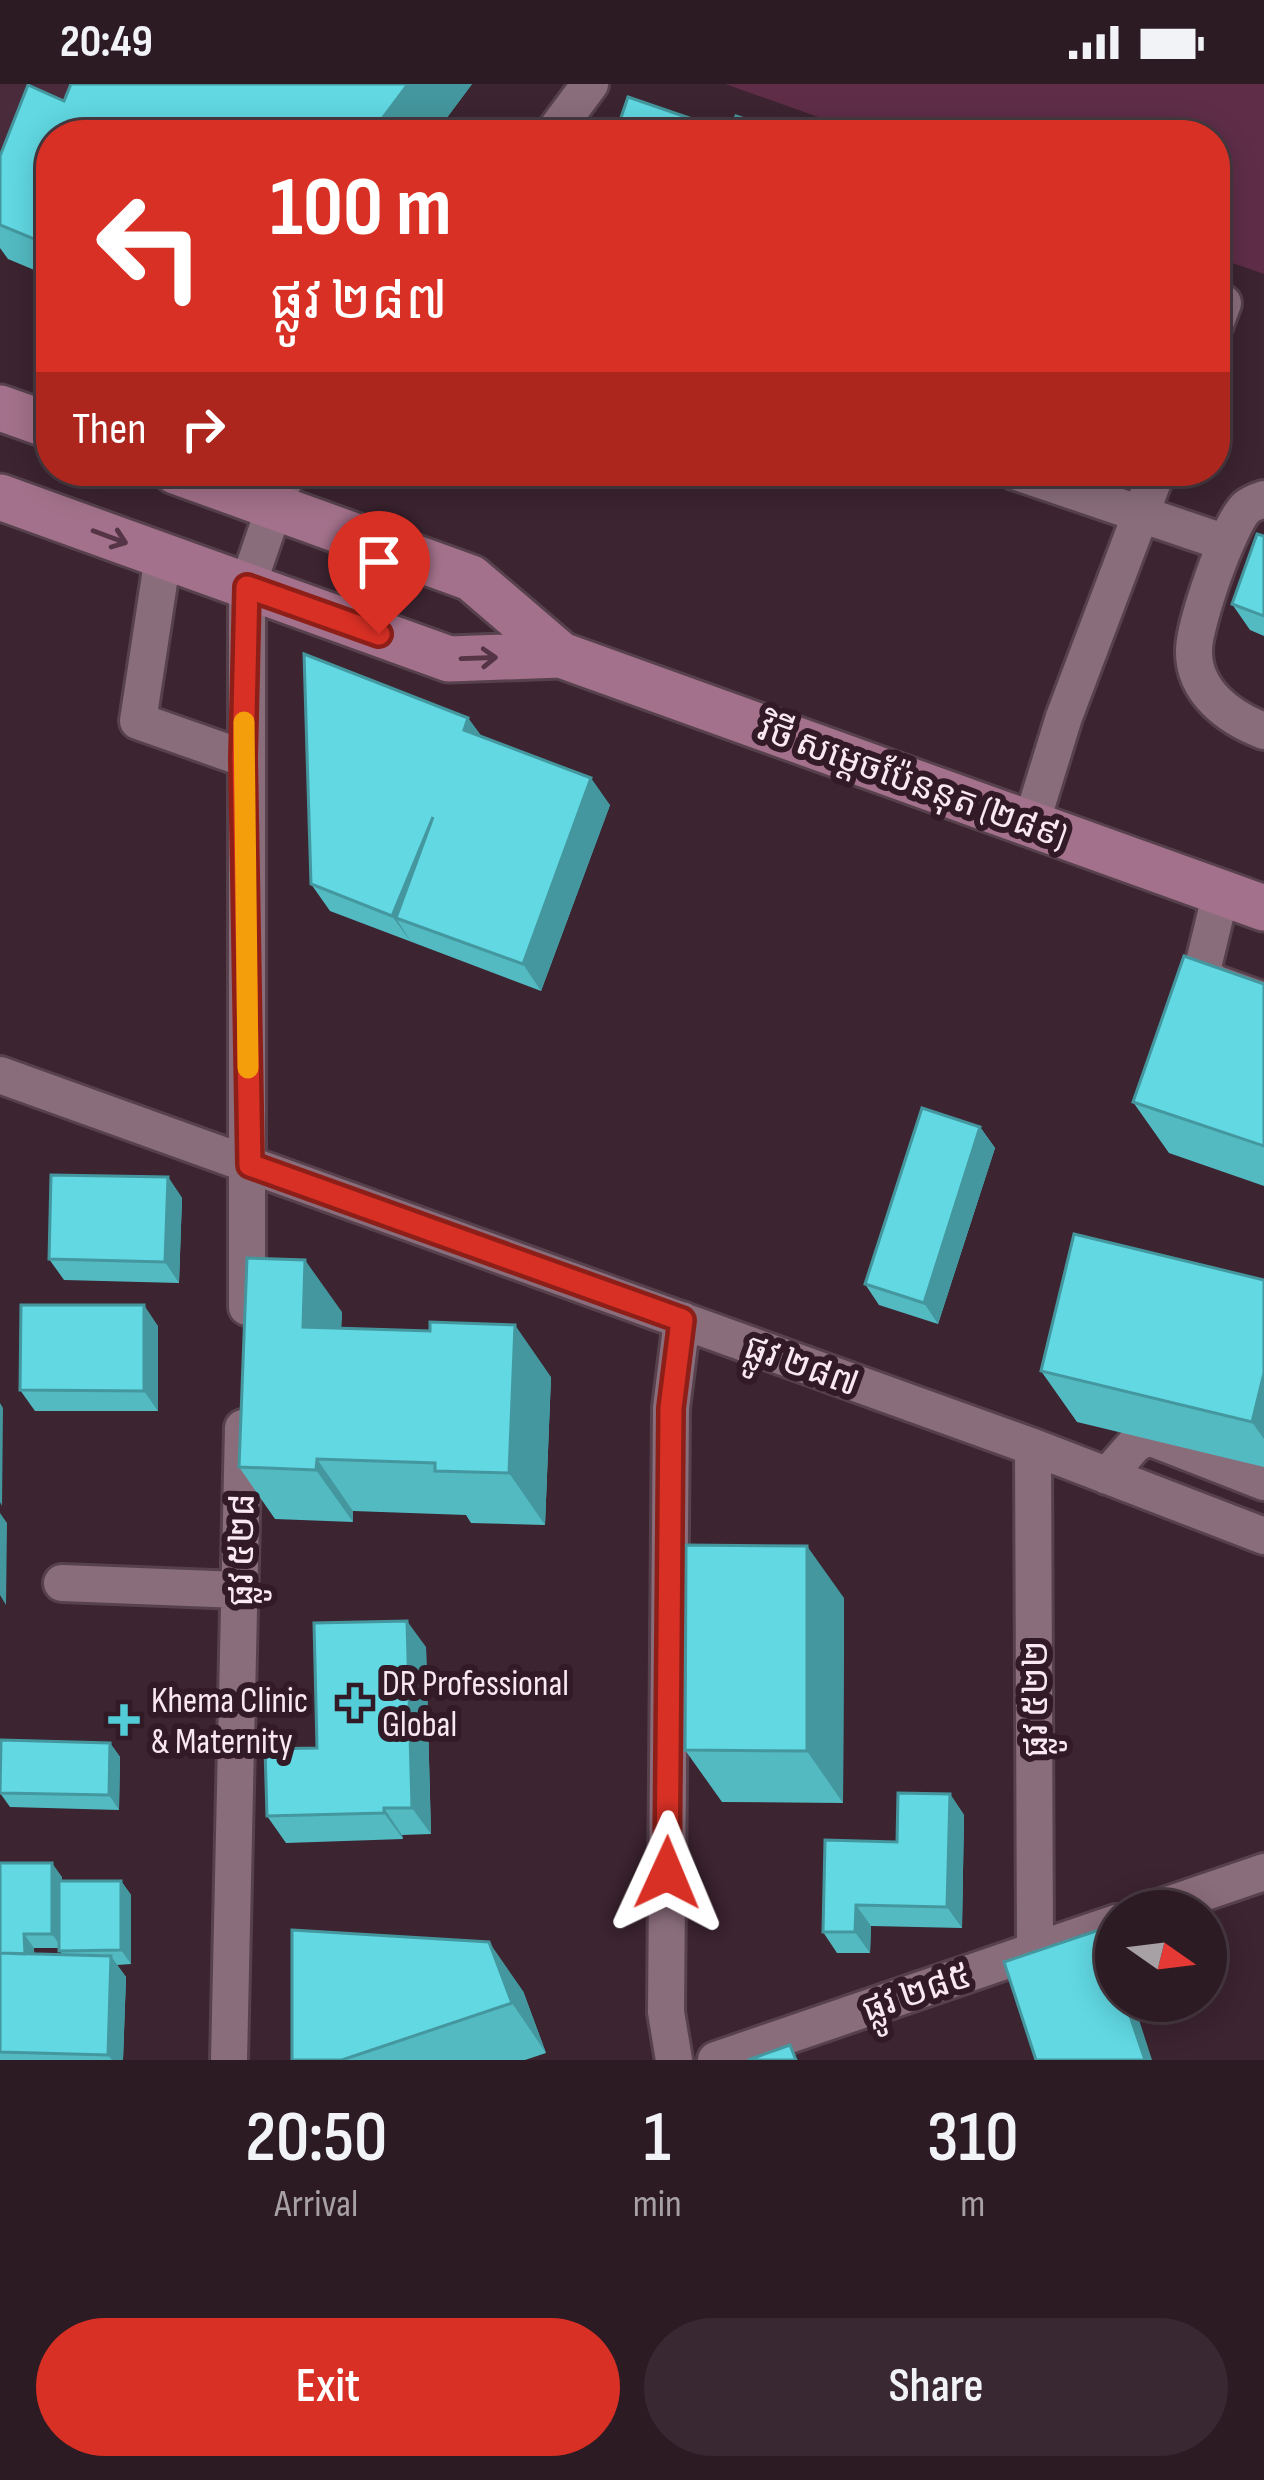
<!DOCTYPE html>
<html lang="en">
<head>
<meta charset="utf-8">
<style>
  body { margin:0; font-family:"Sofia Sans Condensed","Noto Sans Khmer",sans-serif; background:#392831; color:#f1f3f6; height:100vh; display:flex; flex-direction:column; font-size:45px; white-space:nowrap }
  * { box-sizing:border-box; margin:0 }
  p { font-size:39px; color:#a7a1a6 }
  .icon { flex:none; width:66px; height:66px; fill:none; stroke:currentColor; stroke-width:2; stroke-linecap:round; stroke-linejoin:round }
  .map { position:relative; height:1976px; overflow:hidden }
  .details { display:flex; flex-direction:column; background:#2d1b24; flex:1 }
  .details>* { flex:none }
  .guide { position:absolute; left:36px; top:36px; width:1194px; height:366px; border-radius:48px; box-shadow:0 6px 30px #0003,0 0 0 3px #483941; background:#d93025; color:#fff; overflow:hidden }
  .needle { width:78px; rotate:104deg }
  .tools { position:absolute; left:1095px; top:1806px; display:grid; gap:24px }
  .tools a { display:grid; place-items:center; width:132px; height:132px; border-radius:50%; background:#2d1b24; box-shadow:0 6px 30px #0003,0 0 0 3px #483941; font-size:60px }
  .pin { position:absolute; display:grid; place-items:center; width:102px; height:102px; color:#fff; margin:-123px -51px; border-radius:50% 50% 50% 0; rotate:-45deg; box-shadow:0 0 12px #0007 }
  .pin .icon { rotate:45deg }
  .me { position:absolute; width:132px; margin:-66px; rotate:1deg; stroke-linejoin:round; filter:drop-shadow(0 0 9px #0008) }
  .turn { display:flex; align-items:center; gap:42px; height:252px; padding:0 36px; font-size:54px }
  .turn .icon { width:156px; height:156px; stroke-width:2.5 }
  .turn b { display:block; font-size:84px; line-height:102px }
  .then { display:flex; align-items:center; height:114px; padding:0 36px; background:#0003; gap:24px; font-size:45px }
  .eta { display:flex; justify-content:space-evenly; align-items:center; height:204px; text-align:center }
  .eta b { font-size:72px; font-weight:600; line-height:84px }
  .primary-button { display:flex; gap:24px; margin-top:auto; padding:24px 36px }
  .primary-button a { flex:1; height:138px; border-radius:72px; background:#d93025; color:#fff; font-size:48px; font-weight:600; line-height:138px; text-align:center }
  .primary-button a+a { background:#392831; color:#f1f3f6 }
  .status { display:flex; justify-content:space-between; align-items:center; height:84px; padding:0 60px; background:#2d1b24; direction:ltr }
  .status svg { height:33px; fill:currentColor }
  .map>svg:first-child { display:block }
</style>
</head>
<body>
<div class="status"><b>20:49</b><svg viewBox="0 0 49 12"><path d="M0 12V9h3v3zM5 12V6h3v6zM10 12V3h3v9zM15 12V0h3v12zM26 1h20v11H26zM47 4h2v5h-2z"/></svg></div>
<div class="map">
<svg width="1264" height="1976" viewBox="0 0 1264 1976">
  <rect width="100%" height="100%" fill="#3c2430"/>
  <path fill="#492b3b" d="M0,0H116L51,22L0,157Z"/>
  <path fill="#5f2d48" d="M725,0H1264V190L1215,173V51H869Z"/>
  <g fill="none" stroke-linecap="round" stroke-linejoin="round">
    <defs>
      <path id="minor" d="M552,51L590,0
        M1215,240L1223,219
        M1014,387L1226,459
        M1264,415C1258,417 1252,419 1247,423C1229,438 1194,541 1194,566C1193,608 1230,634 1264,647
        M163,472L138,637L243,674
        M1031,740L1064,633L1157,387
        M1221,808L1202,887L1214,899L1264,917
        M0,991L1033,1363L1264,1452
        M247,1223V503L287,387
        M1033,1363L1035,1866
        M1107,1392L1135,1360L1149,1353L1264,1398
        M62,1499L239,1506
        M1150,1827L1264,1788
        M229,1976L243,1344
        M674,1976L666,1928L671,1324L682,1236
        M716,1976L1116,1839"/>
      <path id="major" d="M0,324L51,342
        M175,387L471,494L561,571L1264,824
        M0,413L449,575L561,571"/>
    </defs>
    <use href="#minor" stroke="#56414c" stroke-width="42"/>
    <use href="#major" stroke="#56414c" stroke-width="51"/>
    <use href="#minor" stroke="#8a6d7b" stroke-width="36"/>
    <use href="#major" stroke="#a3718b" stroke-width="45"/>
  </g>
  <path fill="#53bac2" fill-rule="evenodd" d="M71,0H472L434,51H51V193L8,175L0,164V72L64,17Z
    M1264,452V552L1250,546L1232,520Z
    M468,634L482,653L610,721L541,907L330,827L311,800Z
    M1264,900V1102L1169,1069L1133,1018Z
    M980,1043L995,1064L938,1240L879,1221L865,1200Z
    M168,1093L182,1114L179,1199L64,1196L49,1175Z
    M1264,1196V1383L1077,1338L1041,1287Z
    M342,1228L341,1244L551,1293L545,1441L471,1439L466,1431L353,1427V1438L275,1435L239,1383Z
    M158,1242V1327H35L20,1306Z
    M844,1514L843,1719L722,1718L685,1666Z
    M426,1563L431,1750L402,1751L403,1755L286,1759L267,1732L317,1664Z
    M110,1659L120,1673L119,1726L10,1723L0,1709Z
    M950,1710L964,1731L962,1844L871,1842L870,1869H837L823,1848L897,1758Z
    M0,1779L62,1793V1797H121L131,1811V1880L117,1881L126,1893L123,1976H0ZM34,1864H59L62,1871L34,1870Z
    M523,1907L546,1969L525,1976H292Z"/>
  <path fill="#44979e" d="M408,0H472L434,51H370Z
    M468,634L487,660L464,646Z
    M591,694L610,721L541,907L523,880Z
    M433,733L396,834L411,858L392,832Z
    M980,1043L995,1064L938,1240L924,1219Z
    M168,1093L182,1114L179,1199L165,1178Z
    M305,1176L342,1228L339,1295L303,1243Z
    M144,1221L158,1242V1327L144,1307Z
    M515,1241L551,1293L545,1441L509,1389Z
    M1264,1289V1355L1252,1338Z
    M0,1319L3,1324L2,1422L0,1418Z
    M317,1375L353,1427V1438L316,1386Z
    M0,1429L7,1439L6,1521L0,1511Z
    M807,1462L844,1514L843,1719L807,1667Z
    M407,1537L426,1563L431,1750L412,1724Z
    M110,1659L120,1673L119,1726L109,1711Z
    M950,1710L964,1731L962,1844L947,1823Z
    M384,1724L402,1751L403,1755L384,1729Z
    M52,1779L62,1793V1864L52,1850Z
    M121,1797L131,1811V1880L121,1866Z
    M856,1821L871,1842L870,1869L855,1848Z
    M1102,1845L1116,1866V1889Z
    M24,1850L34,1864L35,1887L25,1873Z
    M489,1858L523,1907L546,1969L512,1919Z
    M111,1872L126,1893L123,1976H112L108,1971Z
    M1125,1917H1133L1152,1976H1145Z"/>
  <path fill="#61d8e2" stroke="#44979e" stroke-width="3" d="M71,0H408L370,51H51V162L0,141V72L28,1L64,17Z
    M628,13L730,48L729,51H615Z
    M736,32L792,51H729Z
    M1257,450L1264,452V532L1232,520Z
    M304,570L468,634L464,646L591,694L523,880L396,834L433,733L392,832L311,800Z
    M1184,872L1264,900V1062L1133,1018Z
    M922,1024L980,1043L924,1219L865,1200Z
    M51,1091L168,1093L165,1178L49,1175Z
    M1074,1150L1264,1196V1289L1252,1338L1041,1287Z
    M247,1174L305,1176L303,1243L430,1247V1238L515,1241L509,1389L435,1387V1379L317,1375L316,1386L239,1383Z
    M21,1221H144V1307L20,1306Z
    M686,1461L807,1462V1667L685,1666Z
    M407,1537L412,1724H384V1729L267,1732L265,1665L317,1664L314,1539Z
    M1,1656L110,1659L109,1711L0,1709Z
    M898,1709L950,1710L947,1823L856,1821L855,1848H823L825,1756L897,1758Z
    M0,1779H52V1850H24L25,1870L0,1869Z
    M59,1797H121V1866L59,1867Z
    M1102,1845L1116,1889V1917H1125L1145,1976H1036L1004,1878Z
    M292,1846L489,1858L512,1919L342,1976H292Z
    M0,1869L111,1872L108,1971L0,1968Z
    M790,1961L796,1976H748Z"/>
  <defs><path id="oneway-shaft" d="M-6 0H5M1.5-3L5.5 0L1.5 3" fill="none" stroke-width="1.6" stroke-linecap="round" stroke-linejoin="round" transform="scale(3)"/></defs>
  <g stroke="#543445">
    <use href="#oneway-shaft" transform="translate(110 453) rotate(20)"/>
    <use href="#oneway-shaft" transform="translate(479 574) rotate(-2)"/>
  </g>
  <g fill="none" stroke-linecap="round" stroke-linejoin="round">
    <defs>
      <path id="route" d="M379,550L247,503L243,674L250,1081L682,1236L671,1324L667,1789"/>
    </defs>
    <use href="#route" stroke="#8d1f18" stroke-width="30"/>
    <use href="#route" stroke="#d93025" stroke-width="21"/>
    <path stroke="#f59e0b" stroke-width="21" d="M244,638L248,984"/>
  </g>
  <g fill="#52ccd6" stroke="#321a27" stroke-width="4.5">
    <path d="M349 1601h12v12h12v12h-12v12h-12v-12h-12v-12h12z"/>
    <path d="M118 1618h12v12h12v12h-12v12h-12v-12h-12v-12h12z"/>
  </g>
  <g text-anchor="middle" stroke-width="12" stroke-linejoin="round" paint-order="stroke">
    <g font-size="36" fill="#f9e8f0" stroke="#321a27">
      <text transform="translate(913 697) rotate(20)" y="13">វិថី សម្តេចប៉ែននុត (២៨៩)</text>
      <text transform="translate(802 1280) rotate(20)" y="13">ផ្លូវ ២៨៧</text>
      <text transform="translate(240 1466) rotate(-89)" y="13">ផ្លូវ ៥២៨</text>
      <text transform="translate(1034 1615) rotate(-90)" y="13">ផ្លូវ ៥២២</text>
      <text transform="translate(916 1907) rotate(-19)" y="13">ផ្លូវ ២៨៥</text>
    </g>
    <g font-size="36" fill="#f9e8f0" stroke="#321a27" text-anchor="start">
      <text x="382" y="1611">DR Professional<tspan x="382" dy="41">Global</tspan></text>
      <text x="151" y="1628">Khema Clinic<tspan x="151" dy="41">&amp; Maternity</tspan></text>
    </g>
  </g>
</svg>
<div class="tools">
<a><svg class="needle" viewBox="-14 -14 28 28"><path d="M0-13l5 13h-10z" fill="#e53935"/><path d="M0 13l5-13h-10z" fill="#a7a1a6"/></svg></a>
</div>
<div class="pin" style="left:379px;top:550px;background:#d93025"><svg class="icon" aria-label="arrive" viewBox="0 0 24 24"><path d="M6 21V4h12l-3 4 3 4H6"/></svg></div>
<svg class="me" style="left:667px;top:1789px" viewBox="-20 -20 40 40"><path d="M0-17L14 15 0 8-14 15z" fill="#d93025" stroke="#fff" stroke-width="4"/></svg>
<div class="guide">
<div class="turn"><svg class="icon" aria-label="left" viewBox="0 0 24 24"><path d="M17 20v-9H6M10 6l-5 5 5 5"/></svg><div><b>100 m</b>ផ្លូវ ២៨៧</div></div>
<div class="then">Then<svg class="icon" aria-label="right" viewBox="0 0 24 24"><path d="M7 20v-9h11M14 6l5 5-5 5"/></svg></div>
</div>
</div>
<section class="details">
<div class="eta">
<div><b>20:50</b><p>Arrival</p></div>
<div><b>1</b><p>min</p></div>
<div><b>310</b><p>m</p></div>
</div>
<div class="primary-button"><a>Exit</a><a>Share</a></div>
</section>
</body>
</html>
